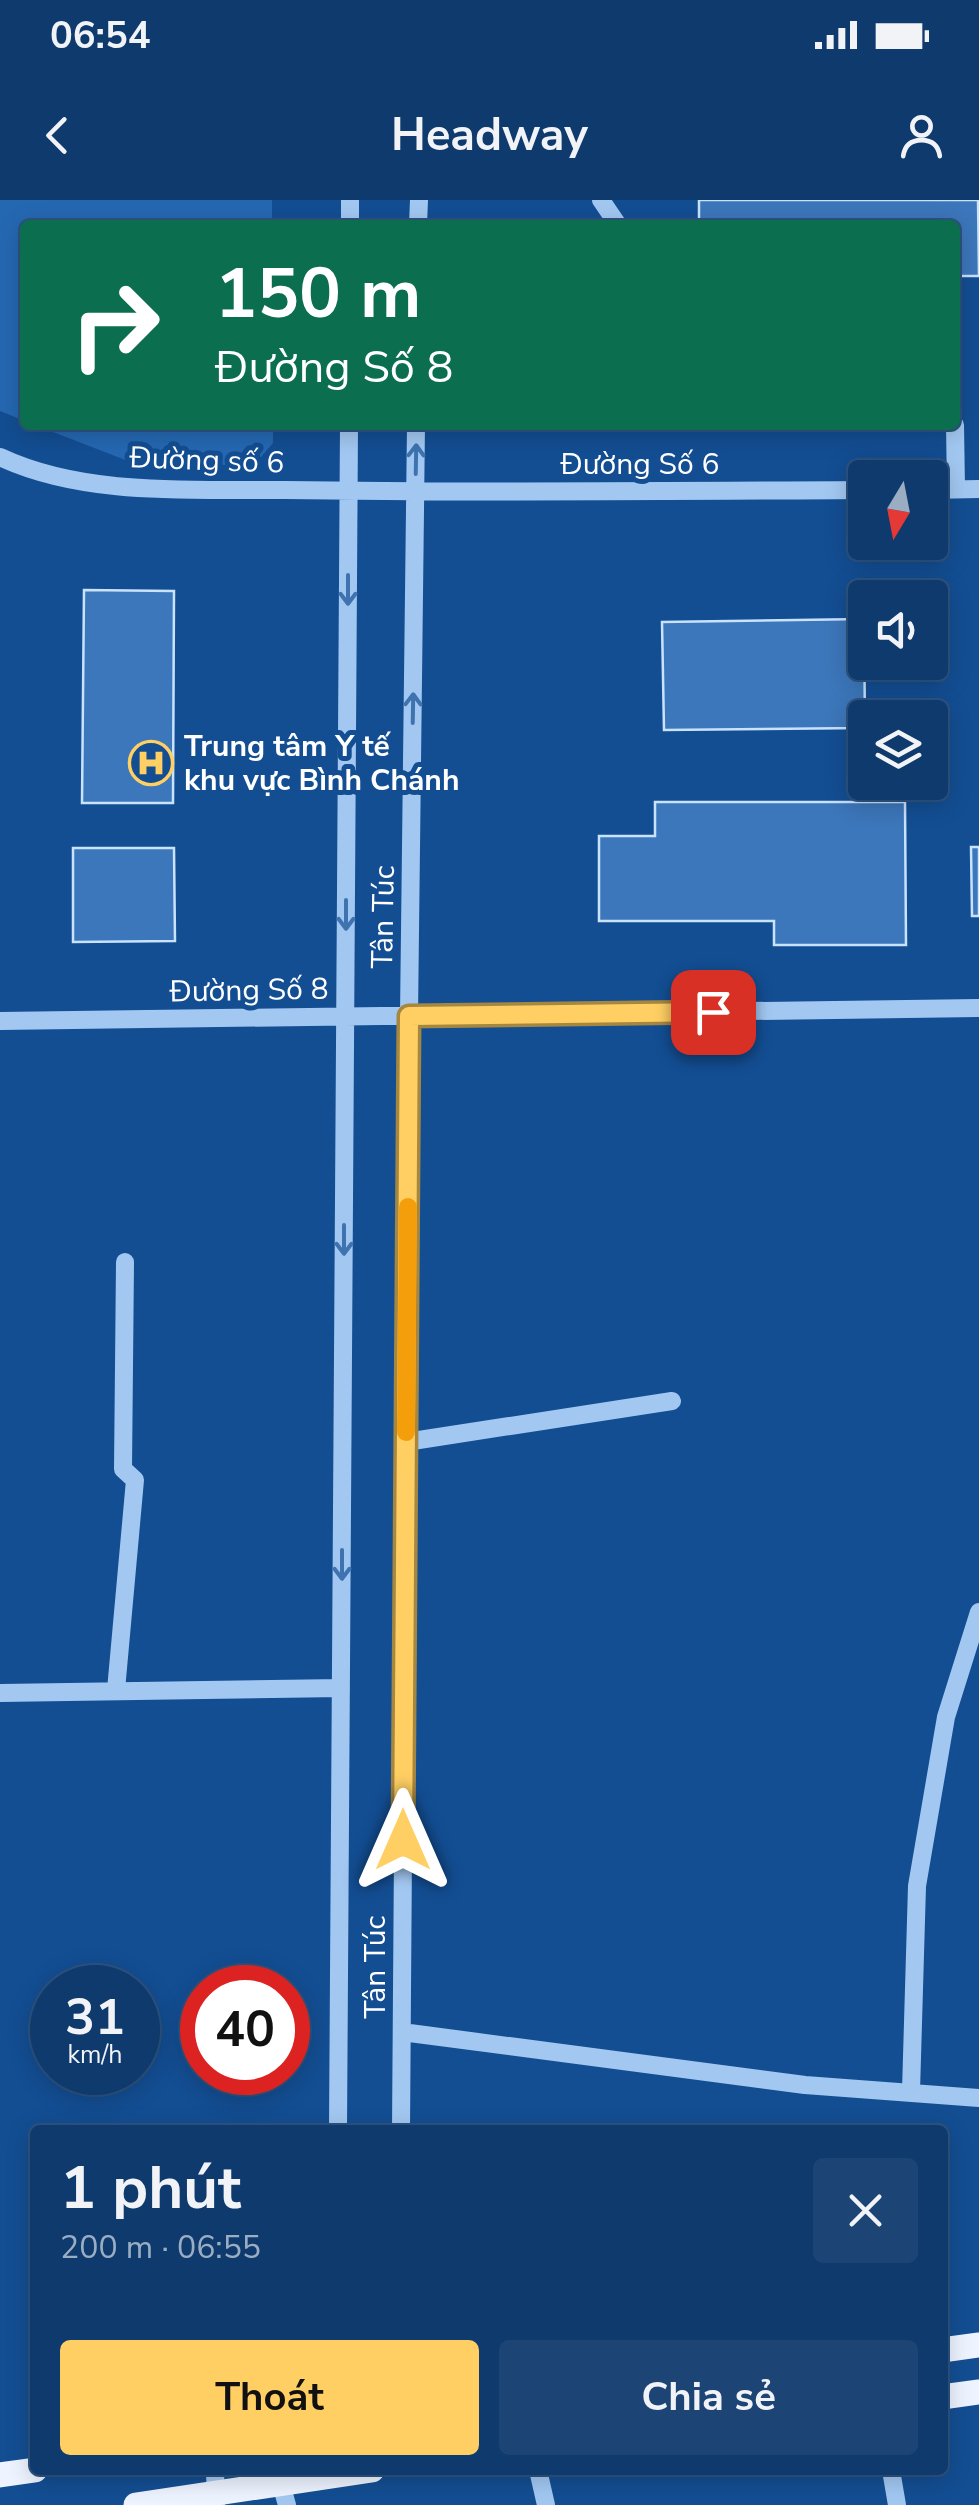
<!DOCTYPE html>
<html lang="vi">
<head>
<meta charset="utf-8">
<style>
  body { margin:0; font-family:"Nunito Sans",sans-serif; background:#1c4576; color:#f1f3f6; height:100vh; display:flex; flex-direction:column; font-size:38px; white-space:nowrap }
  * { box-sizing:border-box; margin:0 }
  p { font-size:32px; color:#9badc2 }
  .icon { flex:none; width:55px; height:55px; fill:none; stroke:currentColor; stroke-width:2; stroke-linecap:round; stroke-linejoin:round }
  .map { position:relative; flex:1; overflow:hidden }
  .panel { position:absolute; left:30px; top:1925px; width:918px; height:350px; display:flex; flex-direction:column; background:#0e3a6e; border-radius:10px; box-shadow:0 5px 25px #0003,0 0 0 2px #2e5481 }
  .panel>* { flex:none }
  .top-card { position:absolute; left:20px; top:20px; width:940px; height:210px; border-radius:10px; box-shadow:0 5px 25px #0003,0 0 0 2px #2e5481; background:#0b6e4f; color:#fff; overflow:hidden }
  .needle { width:65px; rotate:190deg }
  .controls { position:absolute; left:848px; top:260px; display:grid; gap:20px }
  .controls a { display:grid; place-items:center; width:100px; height:100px; border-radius:10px; background:#0e3a6e; box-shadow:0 5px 25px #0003,0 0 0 2px #2e5481; font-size:50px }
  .speed { position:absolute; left:30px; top:1765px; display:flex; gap:20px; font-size:50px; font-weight:700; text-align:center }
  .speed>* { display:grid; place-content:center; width:130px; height:130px; border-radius:50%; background:#0e3a6e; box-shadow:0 5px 25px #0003,0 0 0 2px #2e5481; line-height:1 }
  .speed small { font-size:25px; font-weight:400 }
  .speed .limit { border:15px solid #d22; background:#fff; color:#111 }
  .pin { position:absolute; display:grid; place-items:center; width:85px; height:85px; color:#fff; margin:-42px; border-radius:20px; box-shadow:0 5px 15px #0006 }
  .me { position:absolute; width:110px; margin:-55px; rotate:0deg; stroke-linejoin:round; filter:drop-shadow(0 0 8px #0008) }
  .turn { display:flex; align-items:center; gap:35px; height:210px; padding:0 30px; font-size:45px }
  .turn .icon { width:130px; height:130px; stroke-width:2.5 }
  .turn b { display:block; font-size:70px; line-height:85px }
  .round { display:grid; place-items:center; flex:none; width:105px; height:105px; border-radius:10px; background:#1c4576 }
  .head { display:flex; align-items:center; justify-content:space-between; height:170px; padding:0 30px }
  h1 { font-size:60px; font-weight:700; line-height:75px }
  .action { display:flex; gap:20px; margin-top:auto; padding:20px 30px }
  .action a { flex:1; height:115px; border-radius:10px; background:#ffcf63; color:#111; font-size:40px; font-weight:700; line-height:115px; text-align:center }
  .action a+a { background:#1c4576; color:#f1f3f6 }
  .status { display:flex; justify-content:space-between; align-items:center; height:70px; padding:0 50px; background:#0e3a6e; direction:ltr }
  .status svg { height:28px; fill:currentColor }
  header { display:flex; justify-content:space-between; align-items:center; height:130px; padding:0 30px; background:#0e3a6e; font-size:45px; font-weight:700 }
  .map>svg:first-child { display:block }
</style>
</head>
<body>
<div class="status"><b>06:54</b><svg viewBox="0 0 49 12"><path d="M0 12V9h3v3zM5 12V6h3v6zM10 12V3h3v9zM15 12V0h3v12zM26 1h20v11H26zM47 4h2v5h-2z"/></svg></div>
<header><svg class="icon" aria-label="back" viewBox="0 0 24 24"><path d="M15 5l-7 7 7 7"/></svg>Headway<svg class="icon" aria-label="person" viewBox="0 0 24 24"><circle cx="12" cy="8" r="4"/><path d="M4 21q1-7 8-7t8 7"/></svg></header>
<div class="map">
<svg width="979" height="2305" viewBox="0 0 979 2305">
  <rect width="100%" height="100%" fill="#134e93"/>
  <path fill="#2568b2" d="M0,0H272V25H25V221L0,211Z
    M35,225H273V243L253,266L128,261Z"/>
  <path fill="#3c77bb" stroke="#c9e2fd" stroke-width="2.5" d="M699,0H978L979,76H955V25H699Z
    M84,390L174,391L173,603H82Z
    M864,419L865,528L664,530L662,422Z
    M655,602H905L906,745H774V721H599V636H655Z
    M971,647H979V716H972Z
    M73,648H174L175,741L73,742Z"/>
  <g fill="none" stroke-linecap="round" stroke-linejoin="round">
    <path stroke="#a2c8f2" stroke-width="18" d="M601,0L618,25
      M350,25V0
      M418,25L419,0
      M955,225L956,289
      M0,257C85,297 194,289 285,290C479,293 672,291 865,290
      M930,290L979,289
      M0,821L979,808
      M406,1242L672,1201
      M116,1490L135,1280L123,1269L125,1062
      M0,1493L341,1488
      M402,1832L805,1885L979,1898
      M911,1891L917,1686L946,1517L979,1412
      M338,1930L349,225
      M401,1930L409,816L416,225
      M215,2270L216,2305
      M277,2270L287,2305
      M538,2270L546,2305
      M891,2270L897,2305"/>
    <path stroke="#edf4ff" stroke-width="25" d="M942,2150L979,2145
      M942,2197L979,2192
      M0,2275L35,2270
      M136,2305L372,2270"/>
  </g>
  <defs><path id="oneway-shaft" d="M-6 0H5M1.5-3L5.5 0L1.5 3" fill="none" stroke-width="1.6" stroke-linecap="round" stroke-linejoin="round" transform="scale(2.5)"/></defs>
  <g stroke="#3e73b0">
    <use href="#oneway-shaft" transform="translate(416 259) rotate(-89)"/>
    <use href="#oneway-shaft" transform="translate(348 390) rotate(90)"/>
    <use href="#oneway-shaft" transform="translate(413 508) rotate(-89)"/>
    <use href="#oneway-shaft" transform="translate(346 715) rotate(90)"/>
    <use href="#oneway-shaft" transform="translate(344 1040) rotate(90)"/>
    <use href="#oneway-shaft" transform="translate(342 1365) rotate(90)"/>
  </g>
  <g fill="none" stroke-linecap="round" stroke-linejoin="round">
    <defs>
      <path id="route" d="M403,1640L409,816L713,812"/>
    </defs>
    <use href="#route" stroke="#a68740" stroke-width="25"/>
    <use href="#route" stroke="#ffcf63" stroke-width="18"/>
    <path stroke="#f59e0b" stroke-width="18" d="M406,1232L408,1007"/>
  </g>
  <defs>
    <symbol id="hospital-ring" viewBox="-11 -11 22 22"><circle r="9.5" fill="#134e93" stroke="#ffcf63" stroke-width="1.5"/><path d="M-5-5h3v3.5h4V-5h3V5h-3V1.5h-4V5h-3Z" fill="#ffcf63"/></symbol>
  </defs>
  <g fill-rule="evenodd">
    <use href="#hospital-ring" x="126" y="538" width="50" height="50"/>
  </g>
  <g text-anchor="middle" stroke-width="10" stroke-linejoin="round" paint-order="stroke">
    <g font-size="30" fill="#fff" stroke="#134e93">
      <text transform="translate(207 260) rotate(2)" y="10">Đường số 6</text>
      <text x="640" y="274">Đường Số 6</text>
      <text transform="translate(383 717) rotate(-89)" y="10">Tân Túc</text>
      <text transform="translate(249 790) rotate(-1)" y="10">Đường Số 8</text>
      <text transform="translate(375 1767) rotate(-90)" y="10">Tân Túc</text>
    </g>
    <g font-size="30" font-weight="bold" fill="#fff" stroke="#134e93" text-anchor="start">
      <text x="184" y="556">Trung tâm Y tế<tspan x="184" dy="34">khu vực Bình Chánh</tspan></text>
    </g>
  </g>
</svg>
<div class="controls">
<a><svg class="needle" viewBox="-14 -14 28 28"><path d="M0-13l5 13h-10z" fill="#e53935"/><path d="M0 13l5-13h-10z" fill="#9badc2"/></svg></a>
<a><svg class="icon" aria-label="sound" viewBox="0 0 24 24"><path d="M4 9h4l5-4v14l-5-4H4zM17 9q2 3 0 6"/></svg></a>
<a><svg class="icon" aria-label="layers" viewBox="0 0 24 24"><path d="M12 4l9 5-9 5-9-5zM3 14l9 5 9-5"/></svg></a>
</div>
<div class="speed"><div>31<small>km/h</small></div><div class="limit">40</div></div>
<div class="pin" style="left:713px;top:812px;background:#d93025"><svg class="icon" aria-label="arrive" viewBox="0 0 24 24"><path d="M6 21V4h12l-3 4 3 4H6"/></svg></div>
<svg class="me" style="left:403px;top:1640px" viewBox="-20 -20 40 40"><path d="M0-17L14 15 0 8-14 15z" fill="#ffcf63" stroke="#fff" stroke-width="4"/></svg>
<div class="top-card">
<div class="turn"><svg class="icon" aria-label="right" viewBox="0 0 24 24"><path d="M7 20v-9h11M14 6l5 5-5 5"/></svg><div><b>150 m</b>Đường Số 8</div></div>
</div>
<section class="panel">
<div class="head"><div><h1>1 phút</h1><p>200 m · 06:55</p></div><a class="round"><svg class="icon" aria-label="close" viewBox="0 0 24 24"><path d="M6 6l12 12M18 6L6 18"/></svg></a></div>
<div class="action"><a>Thoát</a><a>Chia sẻ</a></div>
</section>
</div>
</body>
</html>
